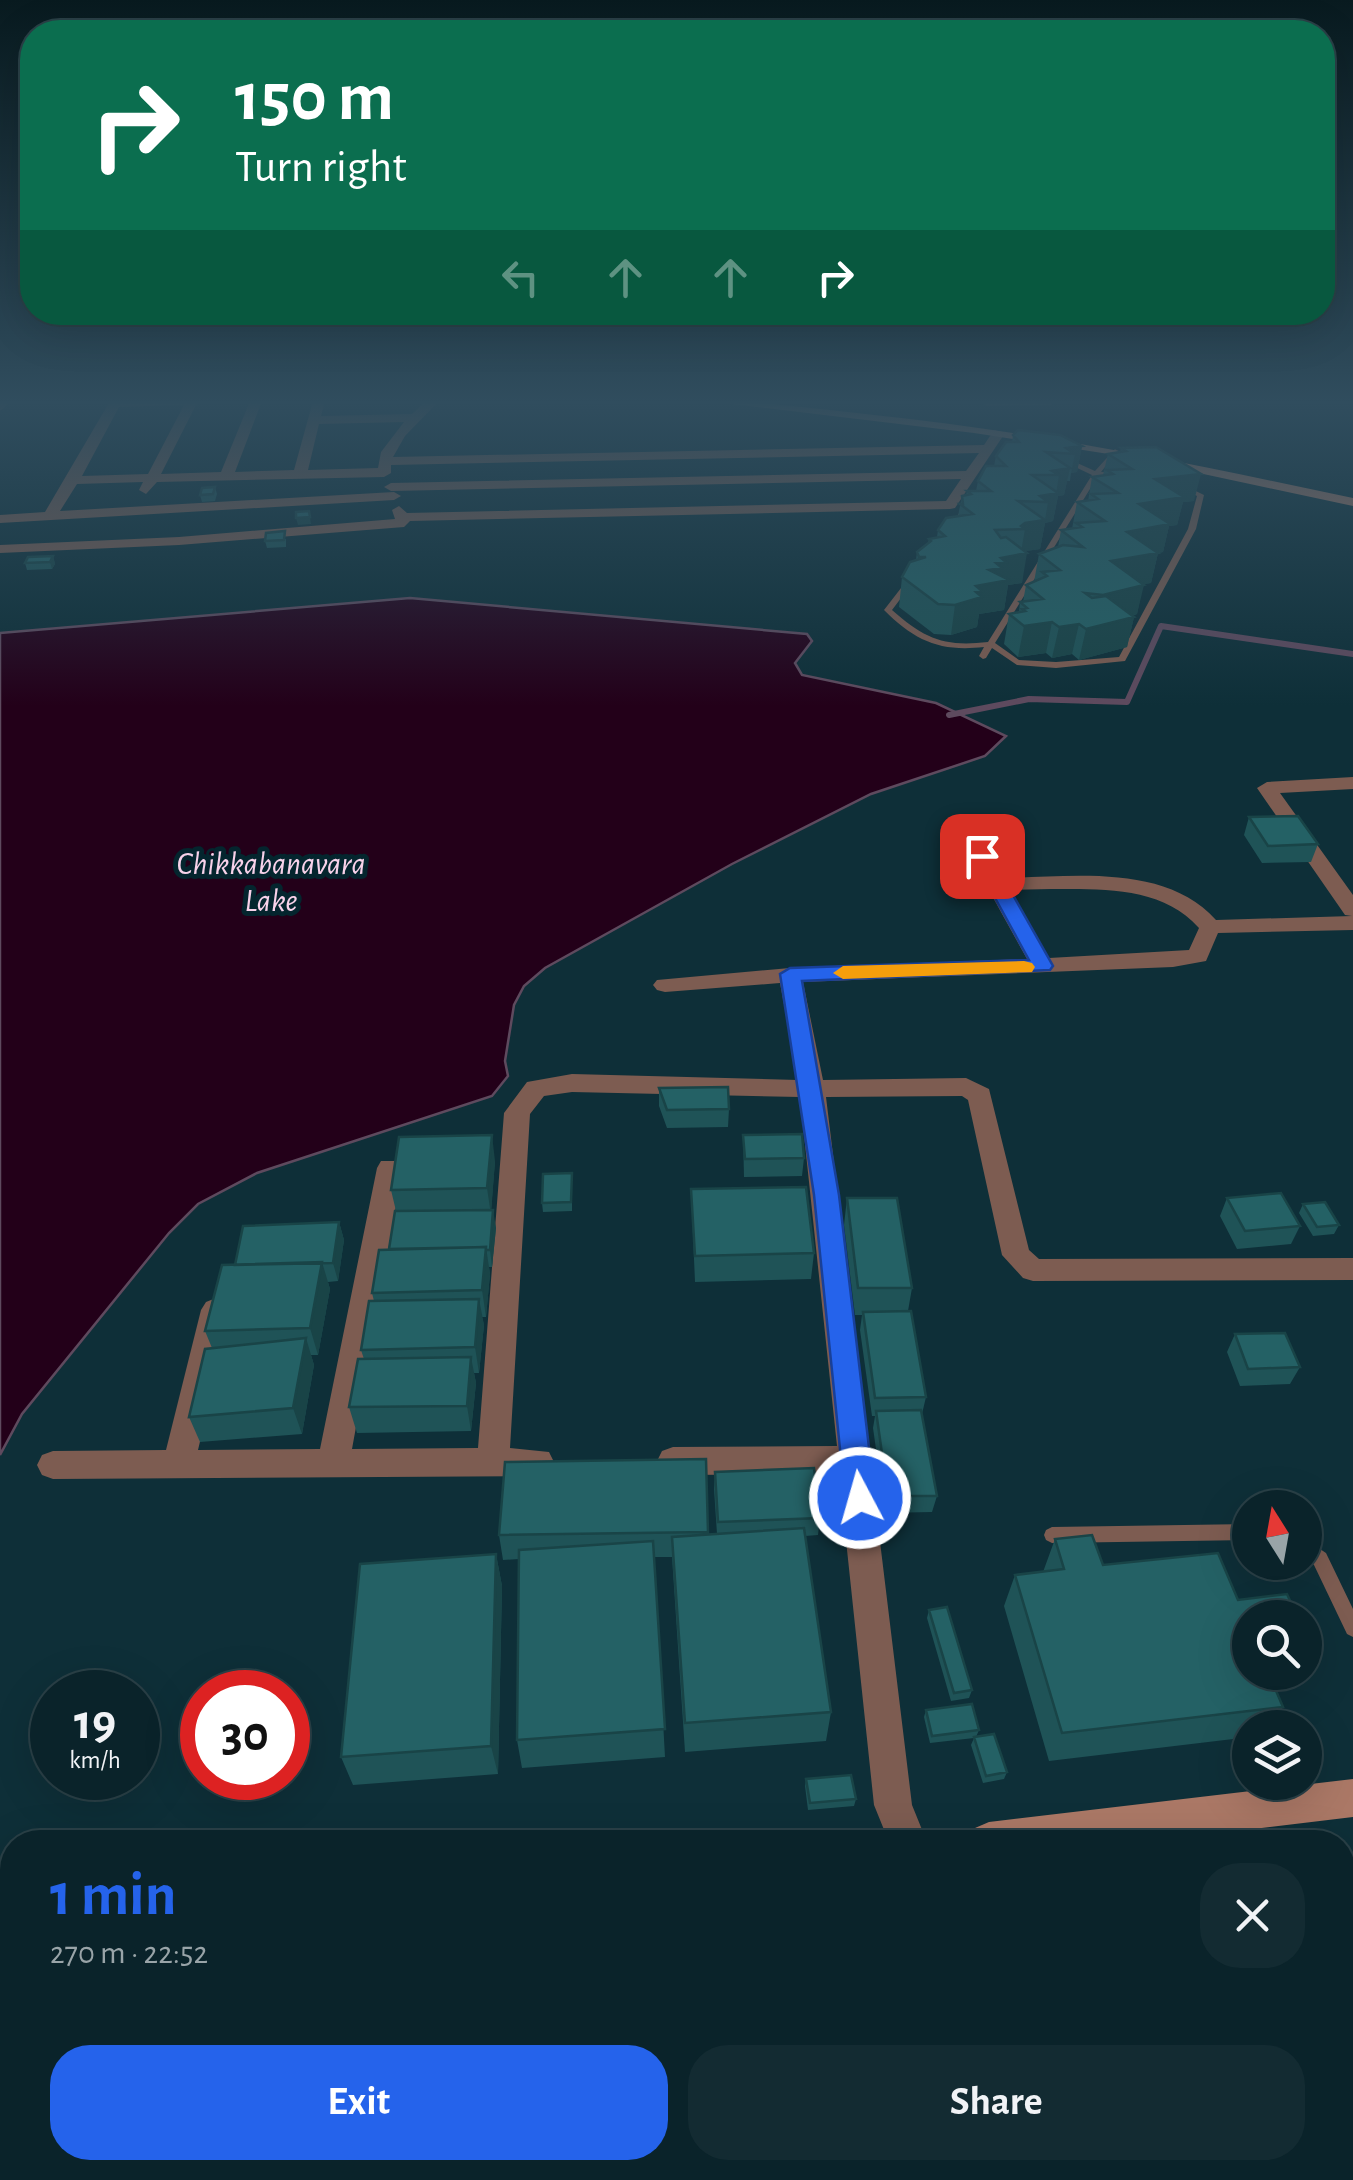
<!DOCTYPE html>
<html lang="en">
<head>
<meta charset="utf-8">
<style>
  body { margin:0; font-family:"Alegreya Sans",sans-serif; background:#132b32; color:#f1f3f6; height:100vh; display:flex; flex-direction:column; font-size:38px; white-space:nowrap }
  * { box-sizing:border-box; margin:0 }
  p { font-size:32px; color:#99a4a8 }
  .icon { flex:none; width:55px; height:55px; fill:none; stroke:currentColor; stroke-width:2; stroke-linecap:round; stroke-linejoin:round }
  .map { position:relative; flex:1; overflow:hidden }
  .details { position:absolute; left:0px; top:1830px; width:1355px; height:350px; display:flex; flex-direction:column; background:#0a232a; border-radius:40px 40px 0 0; box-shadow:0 10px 40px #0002,0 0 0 2px #2a4047 }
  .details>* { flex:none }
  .banner { position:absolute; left:20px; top:20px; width:1315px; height:305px; border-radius:40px; box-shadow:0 10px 40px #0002,0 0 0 2px #2a4047; background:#0b6e4f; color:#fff; overflow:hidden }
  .needle { width:65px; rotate:349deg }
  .fabs { position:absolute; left:1232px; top:1490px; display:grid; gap:20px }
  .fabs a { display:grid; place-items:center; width:90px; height:90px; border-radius:50%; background:#0a232a; box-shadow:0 10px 40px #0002,0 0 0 2px #2a4047; font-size:50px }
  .speed { position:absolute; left:30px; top:1670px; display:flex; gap:20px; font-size:50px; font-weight:700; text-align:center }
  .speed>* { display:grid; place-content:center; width:130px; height:130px; border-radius:50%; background:#0a232a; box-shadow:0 10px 40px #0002,0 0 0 2px #2a4047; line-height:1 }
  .speed small { font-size:25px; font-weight:400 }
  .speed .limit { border:15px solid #d22; background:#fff; color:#111 }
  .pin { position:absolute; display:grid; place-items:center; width:85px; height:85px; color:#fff; margin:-42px; border-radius:20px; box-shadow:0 5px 15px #0006 }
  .me { position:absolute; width:110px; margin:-55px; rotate:354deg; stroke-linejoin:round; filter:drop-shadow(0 0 8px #0008) }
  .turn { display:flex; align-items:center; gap:35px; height:210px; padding:0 50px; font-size:45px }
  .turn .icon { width:130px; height:130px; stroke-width:2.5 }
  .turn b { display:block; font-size:70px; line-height:85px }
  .lanes { display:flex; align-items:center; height:95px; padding:0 50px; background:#0003; justify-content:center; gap:50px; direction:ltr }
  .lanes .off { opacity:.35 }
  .round { display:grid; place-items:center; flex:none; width:105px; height:105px; border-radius:40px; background:#132b32 }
  .summary { display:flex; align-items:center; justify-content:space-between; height:170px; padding:0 50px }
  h1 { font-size:60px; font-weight:700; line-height:75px; color:#2563eb }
  .primary-button { display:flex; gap:20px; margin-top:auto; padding:20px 50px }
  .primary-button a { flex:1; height:115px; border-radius:40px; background:#2563eb; color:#fff; font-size:40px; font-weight:700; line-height:115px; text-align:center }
  .primary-button a+a { background:#132b32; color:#f1f3f6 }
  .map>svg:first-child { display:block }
</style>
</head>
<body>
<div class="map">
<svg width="1353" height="2180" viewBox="0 0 1353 2180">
  <rect width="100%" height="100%" fill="#0e2f38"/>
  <path fill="#230019" stroke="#5e4a5e" stroke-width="2.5" d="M410,598L807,634L812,641L795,663L802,675L936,703L1006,736L985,756L871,794L732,864L545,968L524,986L514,1005L505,1061L508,1076L492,1096L257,1173L198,1204L169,1233L22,1414L0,1455V633Z"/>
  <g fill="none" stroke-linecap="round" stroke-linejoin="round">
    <path stroke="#5e4a5e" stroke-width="6" d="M949,715L1029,699L1127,702L1161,626L1353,654"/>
    <path fill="#7d5c51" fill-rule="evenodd" d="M1009,449L1075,462L1095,471L1115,449L1118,451L1101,472L1153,470L1204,495L1196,529L1125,661L1056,668L1017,665L992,648L986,658L983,659L979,656L984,647C940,652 915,641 884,610ZM1011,453L1071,465L1092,475L988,642C944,647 925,639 892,610ZM1152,474L1197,496L1188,529L1119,657L1056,662L1019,660L995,643L1098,476Z
      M1250,1524V1540L1052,1543L1046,1540L1044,1535L1046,1530L1052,1527Z
      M1305,1539L1326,1553L1353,1609V1637L1347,1634L1314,1565L1305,1557Z"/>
    <path fill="#7d5c51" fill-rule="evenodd" d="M0,401H12L0,411Z
      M110,401H198L161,474L221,472L250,401H262L235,472L294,470L313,401H325L321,416L412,414L426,401H439L405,436L393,457L984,445L994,430L1005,433L955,508L950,509L410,521L404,527L179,545L0,553V545L179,537L395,519L392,510L399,506L407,513L946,501L961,479L391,491L384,487L391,483L966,471L979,453L391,465V473L384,477L157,482L146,494L139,490L143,482L77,484L60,511L394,492L401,496L394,500L0,523V515L45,512ZM184,405L148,474L82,476L119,407ZM404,422L381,452L378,468L308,470L319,424Z
      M1057,401L1051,405L986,406L980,402Z
      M1353,777V789L1280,793L1353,895V930L1218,933L1206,961L1173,967L803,982L823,1080L966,1078L989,1089L1029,1250L1039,1259L1353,1258V1280L1033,1281L1023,1278L1002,1255L968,1100L962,1096L826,1097L912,1805L927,1842H889L874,1805L839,1474L673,1475L662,1471L657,1461L662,1451L673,1447L837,1446L800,1097L572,1092L544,1096L530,1114L510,1448L549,1452L554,1462L549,1472L538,1476L53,1479L42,1475L37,1465L42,1455L53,1451L166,1450L201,1310L206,1302L216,1298L226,1302L231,1310L198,1450L320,1449L377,1168L381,1161H399L403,1168L352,1449L478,1448L504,1113L527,1082L572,1074L798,1080L780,983L665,992L657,990L653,985L657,980L790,968L1027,959L955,829L965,823L972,825L1003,878C1072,877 1165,863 1216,920L1352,916L1345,915L1257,788L1267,782ZM1051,889C1102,889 1162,886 1199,928L1189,950L1049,958L1010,890Z
      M709,2168H754L757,2180H711Z
      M955,2168H1000L1003,2180H957Z
      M1190,2168H1235L1239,2180H1193Z"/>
    <path fill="#ab7866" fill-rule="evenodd" d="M707,401C763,401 818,409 874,415C1036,432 1194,464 1353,498V506L1115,455L974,433Z
      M1353,1779V1817L1145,1842H969L975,1828L989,1822Z
      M0,1940H12V1981L0,1982Z"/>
  </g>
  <path fill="#1f5357" d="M1013,435L1082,446L1077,472L1071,473L1070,481H1067L1064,495L1058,496L1053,521L1045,523L1040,549L1025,551L1022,583L1008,585L1004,610L979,614L977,627L951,635L934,634L899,607L902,577L916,560L917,552L928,543L929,539L937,537L938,530L958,516L962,496L966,495L967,491H976L978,481L994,466L996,456L1012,442Z
    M1121,448L1194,501L1183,502L1177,525L1169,526L1163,552L1158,553L1151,583L1143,584L1137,614L1132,616L1134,617L1127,647L1079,660L1072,654L1052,658L1046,653L1018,657L1004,644L1009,614L1019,612L1020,602H1023L1026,585L1034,582L1039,554L1058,547L1061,530L1072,529L1077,502L1088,501L1092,477L1103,475L1108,454L1120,452Z
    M215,487L217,494L215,501L202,502L200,495Z
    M286,539V547L267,548L265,541Z
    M53,556L55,564L52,569L27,570L25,563Z
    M1249,817L1318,844L1311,862L1262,863L1244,835Z
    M659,1088L729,1109L728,1127L667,1128L659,1106Z
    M743,1135L804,1158L802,1176L744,1177Z
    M495,1161L491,1210L496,1228L492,1267H489L490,1274L486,1317H482L484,1325L479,1373H474L476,1383L471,1431L357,1433L349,1407L364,1359L361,1350L374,1301L372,1293L389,1249L396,1211L391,1190Z
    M572,1173V1211L543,1212L542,1203Z
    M691,1189L814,1253L811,1279L695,1282Z
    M847,1198L912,1288L908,1311L926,1397L922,1414L937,1496L932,1512L885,1513L873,1428L875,1416H872L860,1330L862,1315H855L844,1225Z
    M1227,1198L1300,1226L1291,1244L1237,1249L1220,1216Z
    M1303,1204L1339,1225L1334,1234L1313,1236L1299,1213Z
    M339,1222L344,1240L338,1281L328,1282L330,1289L318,1355H311L314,1365L302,1434L200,1442L189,1417L212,1348L205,1331L235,1265Z
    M1235,1334L1300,1367L1290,1384L1240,1386L1227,1352Z
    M706,1459L708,1534H717L714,1489L715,1472L820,1518L818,1535L805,1536L831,1712L826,1741L685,1752L672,1557H654L665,1757L522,1768L517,1740L519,1559L503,1560L499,1535Z
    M1055,1539L1103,1565L1238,1600L1250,1618V1672H1292L1289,1677L1271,1679L1283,1707L1267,1728H1250V1737L1049,1761L1004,1606L1015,1575L1043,1572Z
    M496,1554L502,1586L498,1774L353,1785L341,1757Z
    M929,1610L972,1690L969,1698L951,1701L927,1618Z
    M926,1710L979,1730L976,1737L1007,1772L1004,1779L983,1783L971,1745L974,1738L930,1743L924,1717Z
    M806,1779L856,1799L854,1806L808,1810L805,1786Z
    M772,2168H834V2175L832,2180H773Z
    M861,2168H935V2169L929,2177L909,2180H863Z
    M1104,2168H1140L1144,2180H1108Z"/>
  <path fill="#194447" d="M1082,446L1077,472L1071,473L1075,454L1066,448Z
    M1070,468L1064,495L1058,496L1053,521L1045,523L1040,549L1021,552L1025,529L1021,526L1025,523L1045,520L1048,502L1040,496L1056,494L1059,475L1052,471Z
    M1201,474L1194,501L1183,502L1177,525L1169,526L1163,552L1149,555L1158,553L1151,583L1105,591L1111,561L1139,504L1155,479Z
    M310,517L311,524L298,525L296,518Z
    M1027,553L1022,583L1008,585L1004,610L979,614L977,627L951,635L955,605L976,586L1001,558Z
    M53,556L55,564L52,569L50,562Z
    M1144,585L1137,614L1096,625L1103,595Z
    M1134,617L1127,647L1079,660L1086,629Z
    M1052,622L1046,653L1018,657L1024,626Z
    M1079,624L1072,654L1052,658L1059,627Z
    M492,1135L495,1161L491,1215L487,1188Z
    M493,1210L496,1228L492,1267L490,1250Z
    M339,1222L344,1240L338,1281L333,1263Z
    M486,1247L490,1274L486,1317L482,1290Z
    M322,1262L330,1289L318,1355L310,1328Z
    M479,1299L484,1325L479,1373L475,1347Z
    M306,1338L314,1365L302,1434L293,1408Z
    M471,1357L476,1383L471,1431L467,1406Z
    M496,1554L502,1586L498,1774L491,1746Z"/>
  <path fill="#246165" stroke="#194447" stroke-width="2.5" d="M1018,430L1060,435L1082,446L1066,448L1075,454L1046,452L1070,468L1052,471L1059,475H1032L1058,493L1040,496L1048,502L1018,501L1045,520L1025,523L1021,526L1025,529L995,530L1001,538L1006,537L1027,553L1001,558L1006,562L996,563L1002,568L989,570L1009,580L976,586L982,591L976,592L982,597L955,605L938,604L902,577L910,562L926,557H919L917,552L931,541L929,539L945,536L938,530L946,518L973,514L960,504H963L962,496L971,494L967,491H991L978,481L986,466H1006L996,456L1006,442H1019L1013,435Z
    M1156,447L1201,474L1155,479L1184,497L1139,504L1170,524L1127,532L1158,553L1111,561L1144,585L1103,595L1085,593L1092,598L1106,596L1134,617L1086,629L1079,624L1059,627L1052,622L1024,626L1009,614L1025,611L1022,609L1027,608L1020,602L1043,599L1026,585L1047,576L1042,572L1060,570L1039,554L1063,545L1083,547L1061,530L1082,527L1076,523L1105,521L1077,502L1098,499L1091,494L1118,493L1092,477L1113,474L1107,470L1132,469L1108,454L1126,451L1121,448Z
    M215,487L213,494L200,495L202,488Z
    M309,511L310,517L296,518V512Z
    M285,531L284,540L265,541L266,533Z
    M53,556L50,562L25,563L28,557Z
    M1298,816L1318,844L1268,846L1249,817Z
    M728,1087L729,1109L667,1110L659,1088Z
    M802,1134L804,1158L745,1159L743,1135Z
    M492,1135L487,1188L391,1190L399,1137Z
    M572,1173L571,1202L542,1203L543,1174Z
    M806,1187L814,1253L695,1256L691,1189Z
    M1281,1193L1300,1226L1245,1231L1227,1198Z
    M847,1198H897L912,1288H858Z
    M1325,1202L1339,1225L1317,1227L1303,1204Z
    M493,1210L490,1250H486V1247L389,1249L395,1211Z
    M339,1222L333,1263L235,1265L243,1226Z
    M486,1247L482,1290L372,1293L379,1250Z
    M322,1262L310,1328L205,1331L222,1265Z
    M479,1299L475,1347L361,1350L369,1301Z
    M911,1311L926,1397L875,1398L863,1312Z
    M1285,1333L1300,1367L1248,1369L1235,1334Z
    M306,1338L293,1408L189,1417L205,1349Z
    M471,1357L467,1406L349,1407L358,1359Z
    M921,1410L937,1496H888L876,1411Z
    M706,1459L708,1532L499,1535L505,1462Z
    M814,1468L820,1518L718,1522L715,1472Z
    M804,1528L831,1712L685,1723L672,1537Z
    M1092,1535L1103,1565L1218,1553L1238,1600L1287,1594L1298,1618H1250V1672H1268L1283,1707L1062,1733L1015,1575L1064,1569L1055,1539Z
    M653,1541L665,1729L517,1740L519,1550Z
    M496,1554L491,1746L341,1757L360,1564Z
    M947,1607L972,1690L954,1693L929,1610Z
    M1305,1634L1311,1647H1305Z
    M972,1704L979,1730L932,1736L926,1710Z
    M994,1734L1007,1772L986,1776L974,1737Z
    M851,1775L856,1799L810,1803L806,1779Z
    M613,2168H712L714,2180H613Z
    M775,2168H834V2175L776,2180Z
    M866,2168H935V2169L868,2178Z
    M1063,2168H1068L1071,2180H1011L1010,2175Z
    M1110,2168H1140L1144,2180H1114Z"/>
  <linearGradient id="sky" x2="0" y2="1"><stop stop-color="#081a1f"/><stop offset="0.57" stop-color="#304d5e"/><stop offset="1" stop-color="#304d5e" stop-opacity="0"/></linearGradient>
  <rect width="1353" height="706" fill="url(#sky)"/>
  <path fill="#2563eb" stroke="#184099" stroke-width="2.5" d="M982,851L991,856L1053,966L1050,970L802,981L839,1195L875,1498L870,1508L860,1512L849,1508L845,1498L814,1195L780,974L790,968L1029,960L972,856Z"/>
  <path fill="#f59e0b" d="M1024,961L1032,963L1035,967L1032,972L843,979L833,973L843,966Z"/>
  <g text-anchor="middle" stroke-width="10" stroke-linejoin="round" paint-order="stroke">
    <g font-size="32" font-style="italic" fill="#f8d2ea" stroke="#04252e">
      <text x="271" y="874">Chikkabanavara<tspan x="271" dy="37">Lake</tspan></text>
    </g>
  </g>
</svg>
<div class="fabs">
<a><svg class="needle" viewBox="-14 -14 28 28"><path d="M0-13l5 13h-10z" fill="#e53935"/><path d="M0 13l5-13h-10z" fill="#99a4a8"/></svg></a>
<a><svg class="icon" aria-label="search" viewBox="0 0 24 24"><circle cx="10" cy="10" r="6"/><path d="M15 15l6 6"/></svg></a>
<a><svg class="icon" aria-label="layers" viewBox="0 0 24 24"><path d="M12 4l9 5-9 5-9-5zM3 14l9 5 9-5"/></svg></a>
</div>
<div class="speed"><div>19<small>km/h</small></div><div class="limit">30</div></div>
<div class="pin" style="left:982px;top:856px;background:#d93025"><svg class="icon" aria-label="arrive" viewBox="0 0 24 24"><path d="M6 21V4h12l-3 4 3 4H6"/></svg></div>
<svg class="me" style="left:860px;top:1498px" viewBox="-20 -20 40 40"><circle r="17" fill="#2563eb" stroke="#fff" stroke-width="3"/><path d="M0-11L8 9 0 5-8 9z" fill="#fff"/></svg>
<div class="banner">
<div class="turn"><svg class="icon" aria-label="right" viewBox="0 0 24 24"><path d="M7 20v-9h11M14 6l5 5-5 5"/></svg><div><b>150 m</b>Turn right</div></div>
<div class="lanes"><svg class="icon off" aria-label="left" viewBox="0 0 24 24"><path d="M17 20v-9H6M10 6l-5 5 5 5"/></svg><svg class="icon off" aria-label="ahead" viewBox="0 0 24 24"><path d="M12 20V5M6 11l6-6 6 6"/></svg><svg class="icon off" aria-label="ahead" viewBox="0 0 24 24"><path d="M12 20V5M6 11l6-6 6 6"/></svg><svg class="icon" aria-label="right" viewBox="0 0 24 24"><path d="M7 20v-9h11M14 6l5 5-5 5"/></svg></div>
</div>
<section class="details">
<div class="summary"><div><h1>1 min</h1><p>270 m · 22:52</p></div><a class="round"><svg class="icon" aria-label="close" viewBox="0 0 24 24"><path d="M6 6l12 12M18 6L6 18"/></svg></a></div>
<div class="primary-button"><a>Exit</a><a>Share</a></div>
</section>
</div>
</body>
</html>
